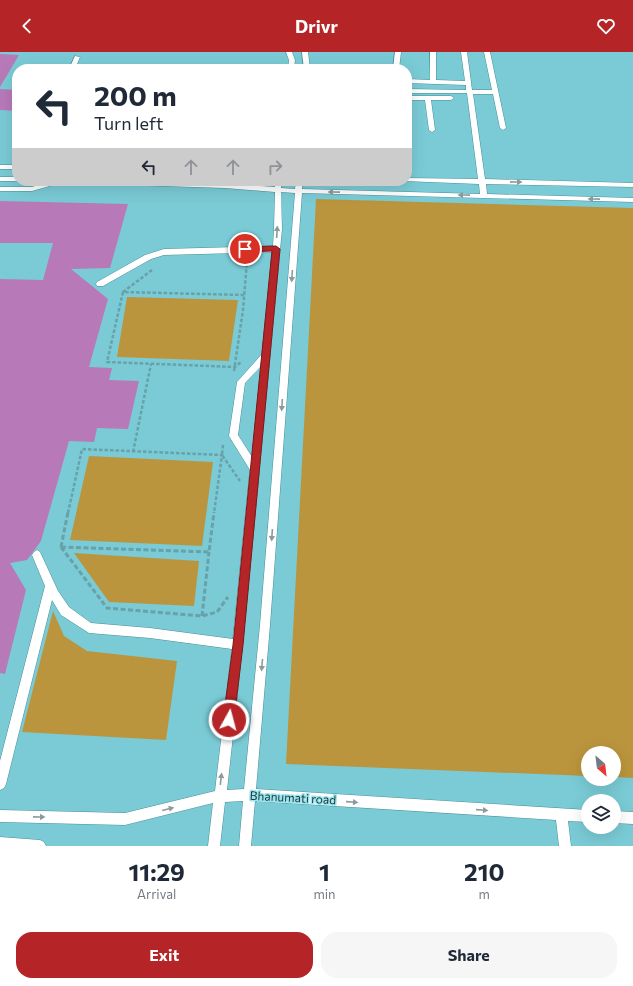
<!DOCTYPE html>
<html lang="en">
<head>
<meta charset="utf-8">
<style>
  body { margin:0; font-family:Commissioner,sans-serif; background:#f6f6f7; color:#1f2937; height:100vh; display:flex; flex-direction:column; font-size:15px; white-space:nowrap }
  * { box-sizing:border-box; margin:0 }
  p { font-size:13px; color:#747a83 }
  .icon { flex:none; width:22px; height:22px; fill:none; stroke:currentColor; stroke-width:2; stroke-linecap:round; stroke-linejoin:round }
  .map { position:relative; height:794px; overflow:hidden }
  .sheet { display:flex; flex-direction:column; background:#fff; flex:1 }
  .sheet>* { flex:none }
  .top-card { position:absolute; left:12px; top:12px; width:400px; height:122px; border-radius:16px; box-shadow:0 4px 16px #0002; background:#fff; color:#1f2937; overflow:hidden }
  .needle { width:26px; rotate:152deg }
  .buttons { position:absolute; left:581px; top:694px; display:grid; gap:8px }
  .buttons a { display:grid; place-items:center; width:40px; height:40px; border-radius:50%; background:#fff; box-shadow:0 4px 16px #0002; font-size:20px }
  .pin { position:absolute; display:grid; place-items:center; width:34px; height:34px; color:#fff; margin:-17px; border:2px solid #fff; border-radius:50%; box-shadow:0 1px 4px #0007 }
  .me { position:absolute; width:44px; margin:-22px; rotate:7deg; stroke-linejoin:round; filter:drop-shadow(0 0 3px #0008) }
  .turn { display:flex; align-items:center; gap:14px; height:84px; padding:0 16px; font-size:18px }
  .turn .icon { width:52px; height:52px; stroke-width:2.5 }
  .turn b { display:block; font-size:28px; line-height:34px }
  .lanes { display:flex; align-items:center; height:38px; padding:0 16px; background:#0003; justify-content:center; gap:20px; direction:ltr }
  .lanes .off { opacity:.35 }
  .eta { display:flex; justify-content:space-evenly; align-items:center; height:68px; text-align:center }
  .eta b { font-size:24px; font-weight:700; line-height:28px }
  .cta { display:flex; gap:8px; margin-top:auto; padding:8px 16px }
  .cta a { flex:1; height:46px; border-radius:16px; background:#b52527; color:#fff; font-size:16px; font-weight:700; line-height:46px; text-align:center }
  .cta a+a { background:#f6f6f7; color:#1f2937 }
  header { display:flex; justify-content:space-between; align-items:center; height:52px; padding:0 16px; background:#b52527; color:#fff; font-size:18px; font-weight:700 }
  .map>svg:first-child { display:block }
</style>
</head>
<body>
<header><svg class="icon" aria-label="back" viewBox="0 0 24 24"><path d="M15 5l-7 7 7 7"/></svg>Drivr<svg class="icon" aria-label="heart" viewBox="0 0 24 24"><path d="M12 20l-8-8c-3-5 5-10 8-4 3-6 11-1 8 4z"/></svg></header>
<div class="map">
<svg width="633" height="794" viewBox="0 0 633 794">
  <rect width="100%" height="100%" fill="#90d7e0"/>
  <path fill="#7acbd6" fill-rule="evenodd" d="M0,0H633V794H0ZM17,17H407V129H17ZM588,701H614V727H588ZM588,749H614V775H588Z"/>
  <path fill="#bb953d" d="M316,147L633,156V726L614,725V701H588V724L286,712Z
    M127,245L238,248L229,309L117,305Z
    M89,404L213,410L202,494L70,488Z
    M74,501L199,509L194,554L109,550Z
    M53,559L64,584L87,599L177,609L166,688L22,680Z"/>
  <path fill="#b879b9" d="M0,2L19,3L0,35Z
    M0,37L17,38V59L0,58Z
    M0,149L128,152L110,216L71,217L108,247L89,315L112,316L109,328L139,329L128,377L97,376L94,390L69,389L41,489L27,508L10,511L26,538L5,622L0,621V227L43,228L53,191H0Z"/>
  <g fill="none" stroke-linecap="round" stroke-linejoin="round">
    <defs>
      <path id="service" d="M286,0H292L295,8L294,17H288L289,8Z
        M302,0H308L310,17H304Z
        M395,0H401L399,17H393Z
        M430,0H436V28L465,29L461,0H467L472,38H492L484,0H490L506,76L503,78L500,76L493,42H473L485,127L633,131V135L486,132L487,142L633,146V150L302,141L270,573L256,737L588,758V770L568,769L571,794H559L556,768L255,749L251,794H239L243,749L225,750L220,794H208L213,751L125,773L0,770V758L125,761L215,739L232,597L150,586L89,581L61,563L52,548L6,732L4,736L0,738V709L45,534L32,503L34,500L37,498L40,500L58,539L69,555L91,571L150,576L233,587L250,418L229,384L237,330L262,302L272,200L164,203L151,207L103,234H97L96,232L97,230L145,203L164,197L273,194L274,177L275,140L225,136L69,131L66,129C135,129 205,130 275,135V129H281V136L295,137L296,129H302V137L480,142L479,132L404,129H407V126L478,127L467,41H407V37L466,38V33L407,31V27L430,28ZM281,140L295,141L260,573L244,737L227,738C248,551 264,364 282,177ZM261,314L252,405L238,383L245,331Z
        M75,4L80,5L75,17H69Z
        M407,44H451L454,46L451,48H431L435,78L432,80L429,78L425,48H407Z
        M0,113H17V117H0Z
        M0,125H17L18,129H0Z
        M50,129H61L60,131L32,139H0V135H32Z
        M614,759L633,760V772L614,771Z
        M0,785L40,788L44,790L46,794H0Z"/>
    </defs>
    <use href="#service" stroke="#488f97" stroke-width="1"/>
    <path stroke="#68a1a9" stroke-width="2.5" stroke-dasharray="3.5 2" stroke-linecap="butt" d="M152,218L123,240L244,243
      M123,240L107,310L235,315L241,310
      M234,319L243,258L247,209
      M223,393L222,403L240,429
      M133,400L151,312
      M68,461L82,397L222,403L214,461"/>
    <path stroke="#68a1a9" stroke-width="3" stroke-dasharray="5 2.5" stroke-linecap="butt" d="M61,495L209,500L214,460
      M61,495L107,556L202,564L217,560L228,545
      M61,495L68,460
      M202,564L209,500"/>
    <use href="#service" fill="#fff" fill-rule="evenodd"/>
  </g>
  <defs><path id="oneway-solid" d="M-6-.8H1V-3.2L6.5 0L1 3.2V.8H-6Z"/></defs>
  <g fill="#8c9a9c">
    <use href="#oneway-solid" transform="translate(516 130) rotate(1)"/>
    <use href="#oneway-solid" transform="translate(334 140) rotate(-179)"/>
    <use href="#oneway-solid" transform="translate(464 143) rotate(-179)"/>
    <use href="#oneway-solid" transform="translate(594 147) rotate(-179)"/>
    <use href="#oneway-solid" transform="translate(277 180) rotate(-87)"/>
    <use href="#oneway-solid" transform="translate(292 224) rotate(94)"/>
    <use href="#oneway-solid" transform="translate(282 353) rotate(94)"/>
    <use href="#oneway-solid" transform="translate(272 483) rotate(94)"/>
    <use href="#oneway-solid" transform="translate(262 613) rotate(95)"/>
    <use href="#oneway-solid" transform="translate(221 727) rotate(-83)"/>
    <use href="#oneway-solid" transform="translate(352 750) rotate(4)"/>
    <use href="#oneway-solid" transform="translate(168 757) rotate(-14)"/>
    <use href="#oneway-solid" transform="translate(482 758) rotate(4)"/>
    <use href="#oneway-solid" transform="translate(39 765) rotate(1)"/>
  </g>
  <path fill="#b52527" stroke="#761819" d="M276,194L280,197L243,593L234,668L233,672L229,674L225,672L223,668L233,593L272,199L245,200L241,197L245,195Z"/>
  <g text-anchor="middle" stroke-width="3" stroke-linejoin="round" paint-order="stroke">
    <g font-size="12" fill="#18363a" stroke="#9ce4ee">
      <text transform="translate(293 746) rotate(3)" y="4">Bhanumati road</text>
    </g>
  </g>
</svg>
<div class="buttons">
<a><svg class="needle" viewBox="-14 -14 28 28"><path d="M0-13l5 13h-10z" fill="#e53935"/><path d="M0 13l5-13h-10z" fill="#747a83"/></svg></a>
<a><svg class="icon" aria-label="layers" viewBox="0 0 24 24"><path d="M12 4l9 5-9 5-9-5zM3 14l9 5 9-5"/></svg></a>
</div>
<div class="pin" style="left:245px;top:197px;background:#d93025"><svg class="icon" aria-label="arrive" viewBox="0 0 24 24"><path d="M6 21V4h12l-3 4 3 4H6"/></svg></div>
<svg class="me" style="left:229px;top:668px" viewBox="-20 -20 40 40"><circle r="17" fill="#b52527" stroke="#fff" stroke-width="3"/><path d="M0-11L8 9 0 5-8 9z" fill="#fff"/></svg>
<div class="top-card">
<div class="turn"><svg class="icon" aria-label="left" viewBox="0 0 24 24"><path d="M17 20v-9H6M10 6l-5 5 5 5"/></svg><div><b>200 m</b>Turn left</div></div>
<div class="lanes"><svg class="icon" aria-label="left" viewBox="0 0 24 24"><path d="M17 20v-9H6M10 6l-5 5 5 5"/></svg><svg class="icon off" aria-label="ahead" viewBox="0 0 24 24"><path d="M12 20V5M6 11l6-6 6 6"/></svg><svg class="icon off" aria-label="ahead" viewBox="0 0 24 24"><path d="M12 20V5M6 11l6-6 6 6"/></svg><svg class="icon off" aria-label="right" viewBox="0 0 24 24"><path d="M7 20v-9h11M14 6l5 5-5 5"/></svg></div>
</div>
</div>
<section class="sheet">
<div class="eta">
<div><b>11:29</b><p>Arrival</p></div>
<div><b>1</b><p>min</p></div>
<div><b>210</b><p>m</p></div>
</div>
<div class="cta"><a>Exit</a><a>Share</a></div>
</section>
</body>
</html>
